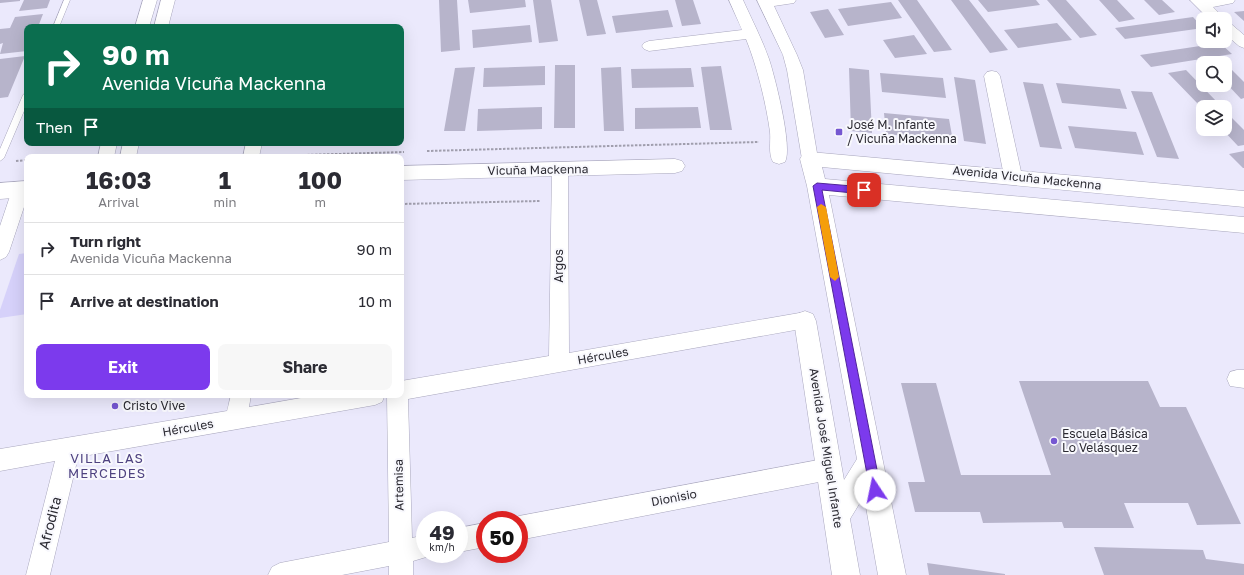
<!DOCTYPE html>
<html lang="en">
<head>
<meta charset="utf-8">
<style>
  body { margin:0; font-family:"Golos Text",sans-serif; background:#f7f7f7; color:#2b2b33; height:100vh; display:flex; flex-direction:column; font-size:15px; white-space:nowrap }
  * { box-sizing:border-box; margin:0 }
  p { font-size:13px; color:#7c7c81 }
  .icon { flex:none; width:22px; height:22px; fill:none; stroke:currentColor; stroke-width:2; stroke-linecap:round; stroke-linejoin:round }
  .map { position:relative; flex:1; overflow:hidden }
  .details { position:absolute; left:24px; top:154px; width:380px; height:244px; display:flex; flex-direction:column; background:#fff; border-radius:8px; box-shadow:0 4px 16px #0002 }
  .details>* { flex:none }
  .guide { position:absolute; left:24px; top:24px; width:380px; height:122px; border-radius:8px; box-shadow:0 4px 16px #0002; background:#0b6e4f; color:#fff; overflow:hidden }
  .tools { position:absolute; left:1196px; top:12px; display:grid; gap:8px }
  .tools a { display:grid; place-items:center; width:36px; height:36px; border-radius:8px; background:#fff; box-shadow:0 4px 16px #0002; font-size:20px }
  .speed { position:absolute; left:416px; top:511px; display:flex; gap:8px; font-size:20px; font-weight:700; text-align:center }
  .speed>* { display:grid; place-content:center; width:52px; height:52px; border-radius:50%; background:#fff; box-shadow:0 4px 16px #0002; line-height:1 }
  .speed small { font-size:10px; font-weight:400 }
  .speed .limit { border:6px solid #d22; background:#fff; color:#111 }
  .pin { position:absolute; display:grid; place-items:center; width:34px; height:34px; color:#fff; margin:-17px; border-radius:8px; box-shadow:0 2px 6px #0006 }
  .me { position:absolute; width:44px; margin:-22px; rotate:349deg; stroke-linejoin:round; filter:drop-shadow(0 0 3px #0008) }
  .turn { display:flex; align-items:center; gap:14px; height:84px; padding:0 12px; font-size:18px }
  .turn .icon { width:52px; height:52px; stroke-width:2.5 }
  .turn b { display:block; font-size:28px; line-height:34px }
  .then { display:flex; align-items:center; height:38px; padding:0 12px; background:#0003; gap:8px; font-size:15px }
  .eta { display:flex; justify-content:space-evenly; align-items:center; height:68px; text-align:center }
  .eta b { font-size:24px; font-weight:700; line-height:28px }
  .cta { display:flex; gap:8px; margin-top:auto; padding:8px 12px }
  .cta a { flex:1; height:46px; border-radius:8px; background:#7c3aed; color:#fff; font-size:16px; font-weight:700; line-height:46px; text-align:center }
  .cta a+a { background:#f7f7f7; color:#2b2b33 }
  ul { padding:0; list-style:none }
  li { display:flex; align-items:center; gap:12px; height:52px; padding:0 12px; border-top:1px solid #e1e1e2 }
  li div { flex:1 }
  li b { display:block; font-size:15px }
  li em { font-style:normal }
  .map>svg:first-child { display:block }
</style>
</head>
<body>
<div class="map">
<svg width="1244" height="575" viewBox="0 0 1244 575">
  <rect width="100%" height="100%" fill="#ebe9fc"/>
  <path fill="#d6d1fa" d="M27,253V314L0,318V310L19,254Z"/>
  <path fill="#b7b4cb" d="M0,0H20V1L0,3Z
    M24,0H50L47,8L19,11Z
    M439,0H457L460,50L441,52Z
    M468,0H525L526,7L470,13Z
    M533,0H551L558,41L539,43Z
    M579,0H597L606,34L587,36Z
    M675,0H693L701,24L682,26Z
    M898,0H917L952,50L934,52Z
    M951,0H969L1008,50L990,53Z
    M978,0H1036L1040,5L988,12Z
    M1047,0H1066L1097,35L1080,38Z
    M1099,0H1117L1135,19L1119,22Z
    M1144,0H1162L1175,12L1159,15Z
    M891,2L902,18L848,26L838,9Z
    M828,9L844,35L825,38L810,12Z
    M668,10L673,27L616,33L612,16Z
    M1244,11V21L1234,12Z
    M43,14L38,27H27V51L0,54L3,43L0,44V29L10,28L15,17Z
    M1193,17L1203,28L1125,39L1115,28Z
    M1057,23L1072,40L1018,48L1004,30Z
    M530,25L532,42L473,48L472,30Z
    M914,35L927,54L895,58L883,40Z
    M1220,43L1232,54L1151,67L1140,55Z
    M25,56L8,97L0,98V59Z
    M1225,63L1244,82V98L1241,99L1225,82Z
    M555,65H575V128H554Z
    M545,66V85L483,87L484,68Z
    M721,66L732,130H710L701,67Z
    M475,67L465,131H444L455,68Z
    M621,67L624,131H604L601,68Z
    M691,68L694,87L632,88L631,69Z
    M849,68L869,70L872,133L851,131Z
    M1186,70L1218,103L1200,106L1168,73Z
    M880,73L943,78L946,98L882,92Z
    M954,77L975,80L986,144L964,141Z
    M1023,82L1043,84L1062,149L1040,147Z
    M1056,83L1120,89L1127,109L1062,103Z
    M1131,91L1152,92L1179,159L1157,157Z
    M542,107V129L477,131L478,109Z
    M698,107L701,128L635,129V108Z
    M1225,111L1244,130V145L1238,146L1222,129H1225Z
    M884,113L949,119L953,141L886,134Z
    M1068,126L1136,132L1144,155L1075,148Z
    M1244,151V168H1243L1229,154Z
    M1019,381H1148L1160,407H1186L1241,524L1197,525L1188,503H1124L1134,528H1064L1062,522L983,523L980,512H915L908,482H925L901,383H936L961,475H1051Z
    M1094,547L1203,550L1206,559L1244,564V575H1104Z
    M927,563L1005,574V575H929Z"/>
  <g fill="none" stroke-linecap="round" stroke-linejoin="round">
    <defs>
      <path id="service" d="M64,0H70L59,27H53Z
        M27,92V104L4,158L0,161V149L23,95Z"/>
      <path id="minor" d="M143,0H157L149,27H135Z
        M161,0H175L168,27H154Z
        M729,0H743C752,20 762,39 769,59C775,77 793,148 785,162L779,164L773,162C768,153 771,142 770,132C766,103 757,66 746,39L649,51L644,49L642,46L644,43L649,41L742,30Z
        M757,0H796L794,3L774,6L797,55L803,70L818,159L816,163L810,165L804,163L802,159L787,70L783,55Z
        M1190,0H1235L1233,3L1213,7L1225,19H1209Z
        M1225,21L1230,23L1244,35V48L1239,46L1225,34Z
        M992,71L997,72L1000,76L1022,176L1019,181L1013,182L1007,181L1004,176L984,76L987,72Z
        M101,143H117L114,157H98Z
        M123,143H139L136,157H120Z
        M246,143H262L259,157H243Z
        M560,163L566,164L568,169L569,353L805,312L812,315L815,321L812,327L408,399L412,538L425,535V554H434L433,555L413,561V575H389V566L342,575H268L272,567L280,563L389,542L387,395H401V381L549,356L552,169L554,164Z
        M21,183L27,185V198L9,252L6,257L0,260V226L12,190L15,185Z
        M1237,370H1244V388L1230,386L1227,379L1230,372Z
        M231,395H251L249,407L318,395H385L382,402L375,405L78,457L50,575H26L55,461L0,471V449L227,411Z
        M829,458L837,461L840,469L837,477L829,480L519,540V520H511L519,516Z
        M485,523V547L459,552V528Z"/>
      <path id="secondary" d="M810,152L1244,191V207L822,167L825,179L1244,217V233L829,195L906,575H878L864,496L850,519L860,575H832L794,321L797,314L805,311L813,314L816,321L844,480L857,459L807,186L800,159L803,154Z
        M675,159L682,161L685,166L682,171L675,173L401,180V166Z
        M27,181V197L0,199V183Z"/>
    </defs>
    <use href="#service" stroke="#a9a7bd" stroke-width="1"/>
    <use href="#minor" stroke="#a9a7bd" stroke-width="1"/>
    <use href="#secondary" stroke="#a9a7bd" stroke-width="1"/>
    <path stroke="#a09ead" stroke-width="2" stroke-dasharray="2.5 1.5" stroke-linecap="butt" d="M427,151L759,142
      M149,155L232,156
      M271,156L404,152
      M16,161L27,160
      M401,204L540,201"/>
    <use href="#service" fill="#fff" fill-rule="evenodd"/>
    <use href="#minor" fill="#fff" fill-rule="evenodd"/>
    <use href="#secondary" fill="#fff" fill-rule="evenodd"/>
  </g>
  <path fill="#7c3aed" stroke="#51269a" d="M817,183L864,187L869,190L864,194L822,190L881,490L879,493L875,495L871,493L870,490L813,186Z"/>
  <path fill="#f59e0b" d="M821,204L826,207L839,277L835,281L830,277L817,207Z"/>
  <g fill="#7557d1" stroke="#f8f8fd" stroke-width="1.5">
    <rect x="835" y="128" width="8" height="8" rx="2"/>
    <circle cx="115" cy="406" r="4"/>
    <circle cx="1054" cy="441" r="4"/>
  </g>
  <g text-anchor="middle" stroke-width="4" stroke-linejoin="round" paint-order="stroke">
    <g font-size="12" fill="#2b2a32" stroke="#f8f8fd" text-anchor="start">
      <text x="847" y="129">José M. Infante<tspan x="847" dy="14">/ Vicuña Mackenna</tspan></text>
      <text x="123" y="410">Cristo Vive</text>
      <text x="1062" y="438">Escuela Básica<tspan x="1062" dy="14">Lo Velásquez</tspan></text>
    </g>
    <g font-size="12" fill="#2b2a32" stroke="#f8f8fd">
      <text transform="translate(538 170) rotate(-1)" y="4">Vicuña Mackenna</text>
      <text transform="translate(1027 178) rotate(6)" y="4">Avenida Vicuña Mackenna</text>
      <text transform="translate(559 266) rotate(-90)" y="4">Argos</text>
      <text transform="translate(603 356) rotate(-10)" y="4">Hércules</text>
      <text transform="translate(188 428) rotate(-10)" y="4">Hércules</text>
      <text transform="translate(826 448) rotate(81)" y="4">Avenida José Miguel Infante</text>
      <text transform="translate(399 485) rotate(-91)" y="4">Artemisa</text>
      <text transform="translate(674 498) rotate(-11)" y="4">Dionisio</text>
    </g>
    <g font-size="13" letter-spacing="1" fill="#4e4280" stroke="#f8f8fd">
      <text x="107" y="463">VILLA LAS<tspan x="107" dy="15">MERCEDES</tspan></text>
    </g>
    <g font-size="14" fill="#2b2a32" stroke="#f8f8fd">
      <text transform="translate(50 523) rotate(-76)" y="5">Afrodita</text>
    </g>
  </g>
</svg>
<div class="tools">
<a><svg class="icon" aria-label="sound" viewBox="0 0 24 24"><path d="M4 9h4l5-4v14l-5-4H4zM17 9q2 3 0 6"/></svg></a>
<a><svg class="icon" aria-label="search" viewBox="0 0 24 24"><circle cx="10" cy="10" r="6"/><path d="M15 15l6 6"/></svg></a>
<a><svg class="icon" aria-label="layers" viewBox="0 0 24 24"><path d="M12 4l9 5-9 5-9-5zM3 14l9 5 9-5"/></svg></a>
</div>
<div class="speed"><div>49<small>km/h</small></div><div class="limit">50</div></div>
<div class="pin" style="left:864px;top:190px;background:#d93025"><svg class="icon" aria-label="arrive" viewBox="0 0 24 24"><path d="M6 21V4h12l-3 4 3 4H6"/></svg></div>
<svg class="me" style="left:875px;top:490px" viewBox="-20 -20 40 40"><circle r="19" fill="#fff"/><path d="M0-13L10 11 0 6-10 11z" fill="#7c3aed"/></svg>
<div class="guide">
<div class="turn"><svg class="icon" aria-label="right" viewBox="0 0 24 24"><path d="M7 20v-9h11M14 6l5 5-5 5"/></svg><div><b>90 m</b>Avenida Vicuña Mackenna</div></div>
<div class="then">Then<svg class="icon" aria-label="arrive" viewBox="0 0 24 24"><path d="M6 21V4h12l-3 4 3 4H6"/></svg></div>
</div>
<section class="details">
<div class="eta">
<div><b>16:03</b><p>Arrival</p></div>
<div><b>1</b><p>min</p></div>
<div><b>100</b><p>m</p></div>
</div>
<ul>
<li><svg class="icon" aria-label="right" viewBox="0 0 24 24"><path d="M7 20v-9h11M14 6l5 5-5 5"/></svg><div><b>Turn right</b><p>Avenida Vicuña Mackenna</p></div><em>90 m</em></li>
<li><svg class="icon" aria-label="arrive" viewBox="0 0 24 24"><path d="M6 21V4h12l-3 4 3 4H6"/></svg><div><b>Arrive at destination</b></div><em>10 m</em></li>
</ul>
<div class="cta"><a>Exit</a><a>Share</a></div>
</section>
</div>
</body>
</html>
